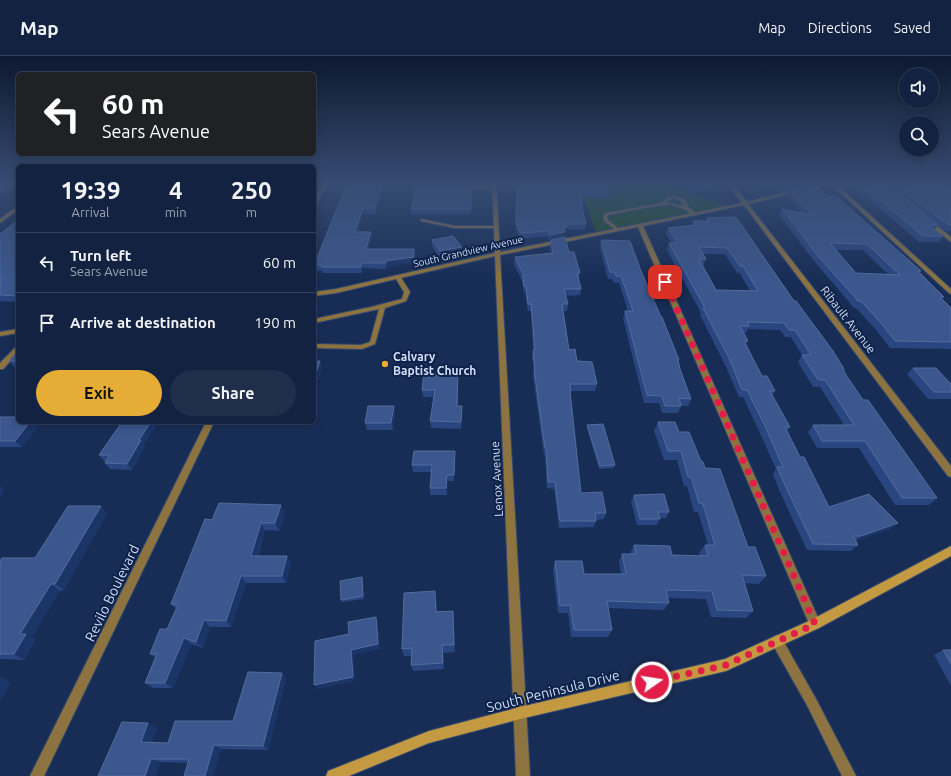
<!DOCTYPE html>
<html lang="en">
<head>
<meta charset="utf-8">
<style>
  body { margin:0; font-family:Ubuntu,sans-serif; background:#1f2f4b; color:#f1f3f6; height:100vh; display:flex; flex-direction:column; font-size:15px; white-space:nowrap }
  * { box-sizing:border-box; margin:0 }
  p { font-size:13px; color:#9ca4b1 }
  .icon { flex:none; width:22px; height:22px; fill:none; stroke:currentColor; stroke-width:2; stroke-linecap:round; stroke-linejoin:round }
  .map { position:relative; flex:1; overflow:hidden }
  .sheet { position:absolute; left:16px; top:108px; width:300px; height:260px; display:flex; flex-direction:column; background:#122240; border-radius:6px; box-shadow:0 2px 10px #0003,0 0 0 1px #313f59 }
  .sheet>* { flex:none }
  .top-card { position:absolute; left:16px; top:16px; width:300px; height:84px; border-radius:6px; box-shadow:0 2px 10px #0003,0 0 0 1px #313f59; background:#202124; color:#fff; overflow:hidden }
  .buttons { position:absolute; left:899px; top:12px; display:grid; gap:8px }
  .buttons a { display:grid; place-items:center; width:40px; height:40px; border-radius:50%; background:#122240; box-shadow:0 2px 10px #0003,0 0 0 1px #313f59; font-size:20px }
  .pin { position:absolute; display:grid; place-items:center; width:34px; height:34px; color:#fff; margin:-17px; border-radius:8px; box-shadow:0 2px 6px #0006 }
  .me { position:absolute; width:44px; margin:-22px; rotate:77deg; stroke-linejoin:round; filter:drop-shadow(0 0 3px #0008) }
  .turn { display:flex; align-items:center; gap:14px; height:84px; padding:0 20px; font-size:18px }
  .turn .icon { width:52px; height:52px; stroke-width:2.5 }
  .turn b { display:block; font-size:28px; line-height:34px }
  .eta { display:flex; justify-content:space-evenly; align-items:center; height:68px; text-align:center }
  .eta b { font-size:24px; font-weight:700; line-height:28px }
  .cta { display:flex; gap:8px; margin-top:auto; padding:8px 20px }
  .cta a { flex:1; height:46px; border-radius:24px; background:#e5ad35; color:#111; font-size:16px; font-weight:700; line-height:46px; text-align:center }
  .cta a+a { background:#1f2f4b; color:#f1f3f6 }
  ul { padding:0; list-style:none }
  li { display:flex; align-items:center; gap:12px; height:60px; padding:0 20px; border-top:1px solid #313f59 }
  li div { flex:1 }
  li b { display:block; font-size:15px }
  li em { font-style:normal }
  header { display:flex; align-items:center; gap:24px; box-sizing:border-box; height:56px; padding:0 20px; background:#122240; border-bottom:1px solid #313f59 }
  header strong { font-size:19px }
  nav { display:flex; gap:22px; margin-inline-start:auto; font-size:14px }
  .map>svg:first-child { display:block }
</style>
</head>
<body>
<header>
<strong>Map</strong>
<nav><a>Map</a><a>Directions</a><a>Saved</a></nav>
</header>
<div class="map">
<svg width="951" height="720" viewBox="0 0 951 720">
  <rect width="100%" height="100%" fill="#182d55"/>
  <path fill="#22531f" d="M578,125H663L729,151L597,178Z"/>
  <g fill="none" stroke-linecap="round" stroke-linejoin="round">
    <defs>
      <path id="service" d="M461,131H494L496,132L494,133H462L460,132Z
        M676,140L686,144L688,151L696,157V159H692L684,153L671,149L656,150L609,159L607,160L608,164L619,173V174L617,175L604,165L603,160L606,157L661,147L668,141ZM675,142L682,146L683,150L671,147H667L671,143Z
        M421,163L455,170H496L498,171L496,172H455L421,165Z
        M398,219L400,220L410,236L406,245L385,252L375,288L362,293L314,292V288L361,289L370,286L379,253L314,267V263L371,251L402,243L404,236L395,221Z"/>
      <path id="minor" d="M324,125H328L316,150L314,151V145Z
        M492,125H496L500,196L742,147L726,125H730L747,146L828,126V125H839V126L835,127L951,233V238L949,237L831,128L748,148L951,410V421L948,420L744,149L643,170L819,564L820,568L819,572L815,573L811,572L638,171L500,199L530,720H516L495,200L336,237L314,240V236L336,233L495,197Z
        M18,150V154L0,167V163Z
        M926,164H930L951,181V186L926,166Z
        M18,273V277L0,280V276Z
        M16,291H18V297L3,313H0V307Z
        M206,366H214L44,720H30Z
        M777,579L781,581L816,643L856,720H842L808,651L773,589L771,585L773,581Z"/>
      <path id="secondary" d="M951,490V500L819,572L726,615L520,663L429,687L349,720H326L328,715L429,675L520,651L725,603L811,564Z"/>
    </defs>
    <use href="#service" stroke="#35496f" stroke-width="2"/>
    <use href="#minor" stroke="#35496f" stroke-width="2"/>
    <use href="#secondary" stroke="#35496f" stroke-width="2"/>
    <use href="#service" fill="#8d7340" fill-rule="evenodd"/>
    <use href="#minor" fill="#8d7340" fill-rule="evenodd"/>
    <use href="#secondary" fill="#c39942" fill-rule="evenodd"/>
  </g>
  <path fill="#2a4680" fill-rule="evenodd" d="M348,125H377V127H383V132L376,158H363L358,176L372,182L369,193L415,206L387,211L386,213L363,212L362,217H323L322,215H316L314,209L344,136V133Z
    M415,125H471V158H411V153L415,138H414L413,133Z
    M516,125H606L610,137L609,143L582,142L583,148L582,153L586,168L585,174L566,173V176H564L563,181L569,196L580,217L579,223L581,233L580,239L566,240L568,248L567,255H563L569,294L577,305L597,328L595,335H571L570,340L581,437L606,457L604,463L596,464V465L594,471L559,472L554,433L547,432L545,399H544L533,320L534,314L532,301L533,294L531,255H528L525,237H524L522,225L514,208L515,201L551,197L550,190L551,184L549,185L548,180L520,183L516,174L517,132Z
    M678,125H707L711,130L709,135L691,136L687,129H680Z
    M747,125H810L808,129L782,136L778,131L767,133L760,131L758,128H750Z
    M843,125H943L951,131V175H945L938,169L935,174L943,180L939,186H919L869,143H864Z
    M789,134L828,140L921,215L919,217L944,241L942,243L951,252V293L890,292L876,274L856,252H854L815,206L779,159L782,153L802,157L787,140ZM836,194H863L888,218L856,217Z
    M707,162L794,245L844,313L843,314L846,319L863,344L937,442L929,449H895L859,392H817L808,376L813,369H844L820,331H813L798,306L802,299L791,281H785L780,274L748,273L746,277H744L748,285L746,289L762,320L775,335L772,339L790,371L787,375L800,401L829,451L891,473L856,485L858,489L851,495L807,494L780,436L773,418L776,413L760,377L743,341H739L726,311L700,259L701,257L667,194L669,187H672L666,179L668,172L691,169L693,165H706ZM703,198H725L737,217H740L750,235L716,234L702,210H703L706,203Z
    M18,164V246L0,245V178Z
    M432,184L462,191V197L440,202L432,190Z
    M601,184L641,215L679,304V307L680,313L691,343L688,350H681L678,357H662L659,347H644L623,262L625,255H628L619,227H614L612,223H608L600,191Z
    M18,295V315L9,305Z
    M314,305L322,311L318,324H314Z
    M913,312L951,328V343H928L907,318Z
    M458,317V350H462V357L461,373L431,372L430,365L434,341H423L422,334Z
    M395,356L393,374H367L365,367Z
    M0,361L18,366H38L40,368L22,391H1L0,393Z
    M658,366L679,376L705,412L748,491L766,520L759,528L744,527L753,555L746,562L711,561L706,543L668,542L669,547L664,554L608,552L612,574L608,581H571L568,557H558L553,513L555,505L584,518H621L619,506L622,498H631L630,497L634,489L672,499L700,500L699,497L705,489H708L698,456H694L687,430H684L677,404H664L654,375Z
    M587,369L615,409L614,412L599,413L587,372Z
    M144,389L145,390L132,414L110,413L105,407L106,405H104L99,399Z
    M455,401L454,425H448L447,439H430V432L431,416H413L412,409Z
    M634,439L669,456L666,462H660L657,469H637L631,445Z
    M107,457L64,534L60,535L32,581L36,583L24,604L0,603V505L35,502Z
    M285,457L279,475L265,474L258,500H287L291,507L286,527H246L231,571H210L203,592L191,588L173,632H153L145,627L155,601L150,598L167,573L176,553L171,548L212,464Z
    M363,524L364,543L342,546L341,544Z
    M435,535L436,544L437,555H453L455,596L443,597L444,613L413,615L411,609L412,600H404L402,593Z
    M943,594H951V630L934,599Z
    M286,623L268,694L221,693L213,720H184L188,707L160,706L155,720H98L157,672L151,686L168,687L233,665Z"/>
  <path fill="#1b3569" d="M780,125L778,131L767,133L769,127Z
    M808,125H810L808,129L782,136L785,130Z
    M16,127L18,130V132L0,143V136Z
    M383,127V132L376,158L375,152Z
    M363,152V158L356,182L355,176Z
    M371,176L372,182L367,199L366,193Z
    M564,176L563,182L549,185L550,179Z
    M462,191V197L440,202V195Z
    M414,193L415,206L387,211L386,213V205Z
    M362,207L363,212L362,217L361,211Z
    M320,305L322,311L318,324L316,317Z
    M394,350L395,356L393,374L391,367Z
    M462,350V357L461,373V366Z
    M30,366H38L40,368L22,391L15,385Z
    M151,366H159L144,389L145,390L132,414L127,408L139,384Z
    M447,419L448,425L447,439L446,432Z
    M0,429L5,434L0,441Z
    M281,449L285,457L279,475L275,467Z
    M101,450L107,457L64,534L55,528Z
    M261,467L265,474L255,507L251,500Z
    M898,467L891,473L854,486L861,480Z
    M287,500L291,507L286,527L282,520Z
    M241,520L246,527L231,571L226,565Z
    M362,521L363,524L364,543L363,540Z
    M51,528L60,535L32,581L36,583L24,604L14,598L20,578Z
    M435,535L436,544L437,563L436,556Z
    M376,561L378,566L380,593L354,599L355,625L318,633L314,629L351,594Z
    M204,564L210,571L203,592L196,586Z
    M184,582L191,588L173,632L165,627Z
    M442,589L443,597L444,613L443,607Z
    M282,617L286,623L268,694L263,690Z
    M0,620L11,626L0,646Z
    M148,667L157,672L149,690L141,686Z
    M214,689L221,693L213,720H205Z
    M151,703L160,706L155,720H145Z"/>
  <path fill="#3b578d" stroke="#536c9e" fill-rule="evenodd" d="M0,125H3L16,127L0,136Z
    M348,125H375L374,127H383L375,152H363L355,176H371L366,193H414V201L386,205V207H362L361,211H321L322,209H314L345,133H344Z
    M415,125H471H427L424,127L428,130H471V153H411L416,133H413Z
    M517,125H606L610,137H581L583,148H581L586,168H565L567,171H563L564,176L550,179L549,175L521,177L516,168Z
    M688,125H707L711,130H693Z
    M762,125H808L785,130L780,125L769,127Z
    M852,125H883L938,169H929L943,180H923L872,137H867Z
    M890,125H943L951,131V169H949Z
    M815,128L828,140H836L921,215H918L944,241H940L951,252V286L895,285L881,267L861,245H858L818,200L782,153L812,159L789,134ZM830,187L867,188L900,219L856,217Z
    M736,161L794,245H796L833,295L844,313H843L846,319L863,344H868L937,442H902L865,385H822L813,369H854L825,324H818L802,299H811L795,274H789L784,267L747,266L749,270H740L748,285H744L762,320H767L775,335H770L790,371H785L800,401H804L829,451L869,438L898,467L861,480H853L858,489L813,488L785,429L777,411H783L765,370L747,334H742L730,304L703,252H705L669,187H678L668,172L696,169L693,165H709L707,162ZM699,191L727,192L740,210H743L758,235L716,234L699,203H706Z
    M18,164V240L0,239V178Z
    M453,180L462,191L440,195L432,184Z
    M565,181L569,196H574L580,217H577L581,233H564L568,248H562L569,294L575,293L577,305L592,306L597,328H570L571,335H570L581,437L602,436L606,457H595L596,465H560L555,426H548L546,392H545L534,313H535L533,294H535L531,248H528L526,230H524L523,218L515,201L553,197L551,184Z
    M601,184L630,185L641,215L661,261H662L679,304H678L680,313L691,343L679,342L681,350H665L662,340L647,339L625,255H633L621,220H616L614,216H610Z
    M18,295V305H9Z
    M314,305H320L316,317H314Z
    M913,312H936L951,328V336H934Z
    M424,317H458L457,350H462L461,366L430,365L435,334H422Z
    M368,350H394L391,367H365Z
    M0,361H18V366H30L15,385H0Z
    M122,366H151L139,384H141L127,408L105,407L110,399H99Z
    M658,366H675L679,376H689L701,405L703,406L705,412L720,413L748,491H755L766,520L742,519L753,555L717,554L712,535L666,534L669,547L607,545L612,574H574L570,549L560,550L555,505H582L584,518H626L622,498H636L634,489L670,490L672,499L708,500L705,489H715L703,448L699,447L691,421H688L681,395H668Z
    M603,368L615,409L600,410L587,369Z
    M414,395H455L454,419H447L446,432H430L432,409H412Z
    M664,438L669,456H658L660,463H640L634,439Z
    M219,447L281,449L275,467H261L251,500H287L282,520H241L226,565L204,564L196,586L184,582L165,627H145L157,598H150L160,573H167L178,549L171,548L205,463L212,464Z
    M68,450H101L55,528H51L20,578H26L14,598H0V505L2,502H35Z
    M362,521L363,540L341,544L340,525Z
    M435,535L436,556L453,555L454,589H442L443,607L411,609L412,592L402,593L404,537Z
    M376,561L378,588L351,594L353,621L314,629L315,585L349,578L348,566Z
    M943,594H951V608Z
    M248,616L282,617L263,690L214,689L205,720H184L189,703H151L145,720H98L122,666L148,667L141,686L168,687L175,665H233Z"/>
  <linearGradient id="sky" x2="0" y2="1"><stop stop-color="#0d192f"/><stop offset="0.56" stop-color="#374c73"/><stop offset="1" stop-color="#374c73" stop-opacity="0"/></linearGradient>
  <rect width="951" height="225" fill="url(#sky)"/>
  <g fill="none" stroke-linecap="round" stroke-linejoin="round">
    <path stroke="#e11d48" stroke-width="7" stroke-dasharray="0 12.6" d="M652,626L726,609L815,568L665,226"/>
  </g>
  <circle fill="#e5ad35" stroke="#0e224a" stroke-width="1.5" cx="385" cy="308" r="4"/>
  <g text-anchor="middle" stroke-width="4" stroke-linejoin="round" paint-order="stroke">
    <g font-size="10" fill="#d0def8" stroke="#0e224a">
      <text transform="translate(468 195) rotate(-13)" y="4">South Grandview Avenue</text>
    </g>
    <g font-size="12" fill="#d0def8" stroke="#0e224a">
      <text transform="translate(848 264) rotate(52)" y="4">Ribault Avenue</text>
      <text transform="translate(497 423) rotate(-93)" y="4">Lenox Avenue</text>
    </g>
    <g font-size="12" font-weight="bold" fill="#d0def8" stroke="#0e224a" text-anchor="start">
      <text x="393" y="305">Calvary<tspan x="393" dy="14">Baptist Church</tspan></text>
    </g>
    <g font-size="14" fill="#d0def8" stroke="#0e224a">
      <text transform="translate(112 537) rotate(-64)" y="5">Revilo Boulevard</text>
      <text transform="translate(553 635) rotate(-14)" y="5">South Peninsula Drive</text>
    </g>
  </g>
</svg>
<div class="buttons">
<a><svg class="icon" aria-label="sound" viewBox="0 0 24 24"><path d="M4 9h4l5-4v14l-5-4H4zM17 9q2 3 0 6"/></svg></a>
<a><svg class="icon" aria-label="search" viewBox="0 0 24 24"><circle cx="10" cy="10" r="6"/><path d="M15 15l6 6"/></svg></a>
</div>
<div class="pin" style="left:665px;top:226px;background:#d93025"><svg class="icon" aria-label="arrive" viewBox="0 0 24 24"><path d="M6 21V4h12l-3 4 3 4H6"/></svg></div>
<svg class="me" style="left:652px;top:626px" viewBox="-20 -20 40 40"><circle r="17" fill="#e11d48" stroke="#fff" stroke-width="3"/><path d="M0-11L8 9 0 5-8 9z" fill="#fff"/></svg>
<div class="top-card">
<div class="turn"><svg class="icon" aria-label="left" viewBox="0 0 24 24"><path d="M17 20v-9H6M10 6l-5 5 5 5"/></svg><div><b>60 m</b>Sears Avenue</div></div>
</div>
<section class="sheet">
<div class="eta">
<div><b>19:39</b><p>Arrival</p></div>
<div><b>4</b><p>min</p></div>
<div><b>250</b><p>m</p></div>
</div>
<ul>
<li><svg class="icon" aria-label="left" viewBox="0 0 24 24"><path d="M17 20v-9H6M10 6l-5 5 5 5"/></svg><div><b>Turn left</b><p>Sears Avenue</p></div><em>60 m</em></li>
<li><svg class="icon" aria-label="arrive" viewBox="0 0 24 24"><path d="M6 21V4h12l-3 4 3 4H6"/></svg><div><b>Arrive at destination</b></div><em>190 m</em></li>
</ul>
<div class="cta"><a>Exit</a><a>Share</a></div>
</section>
</div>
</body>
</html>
